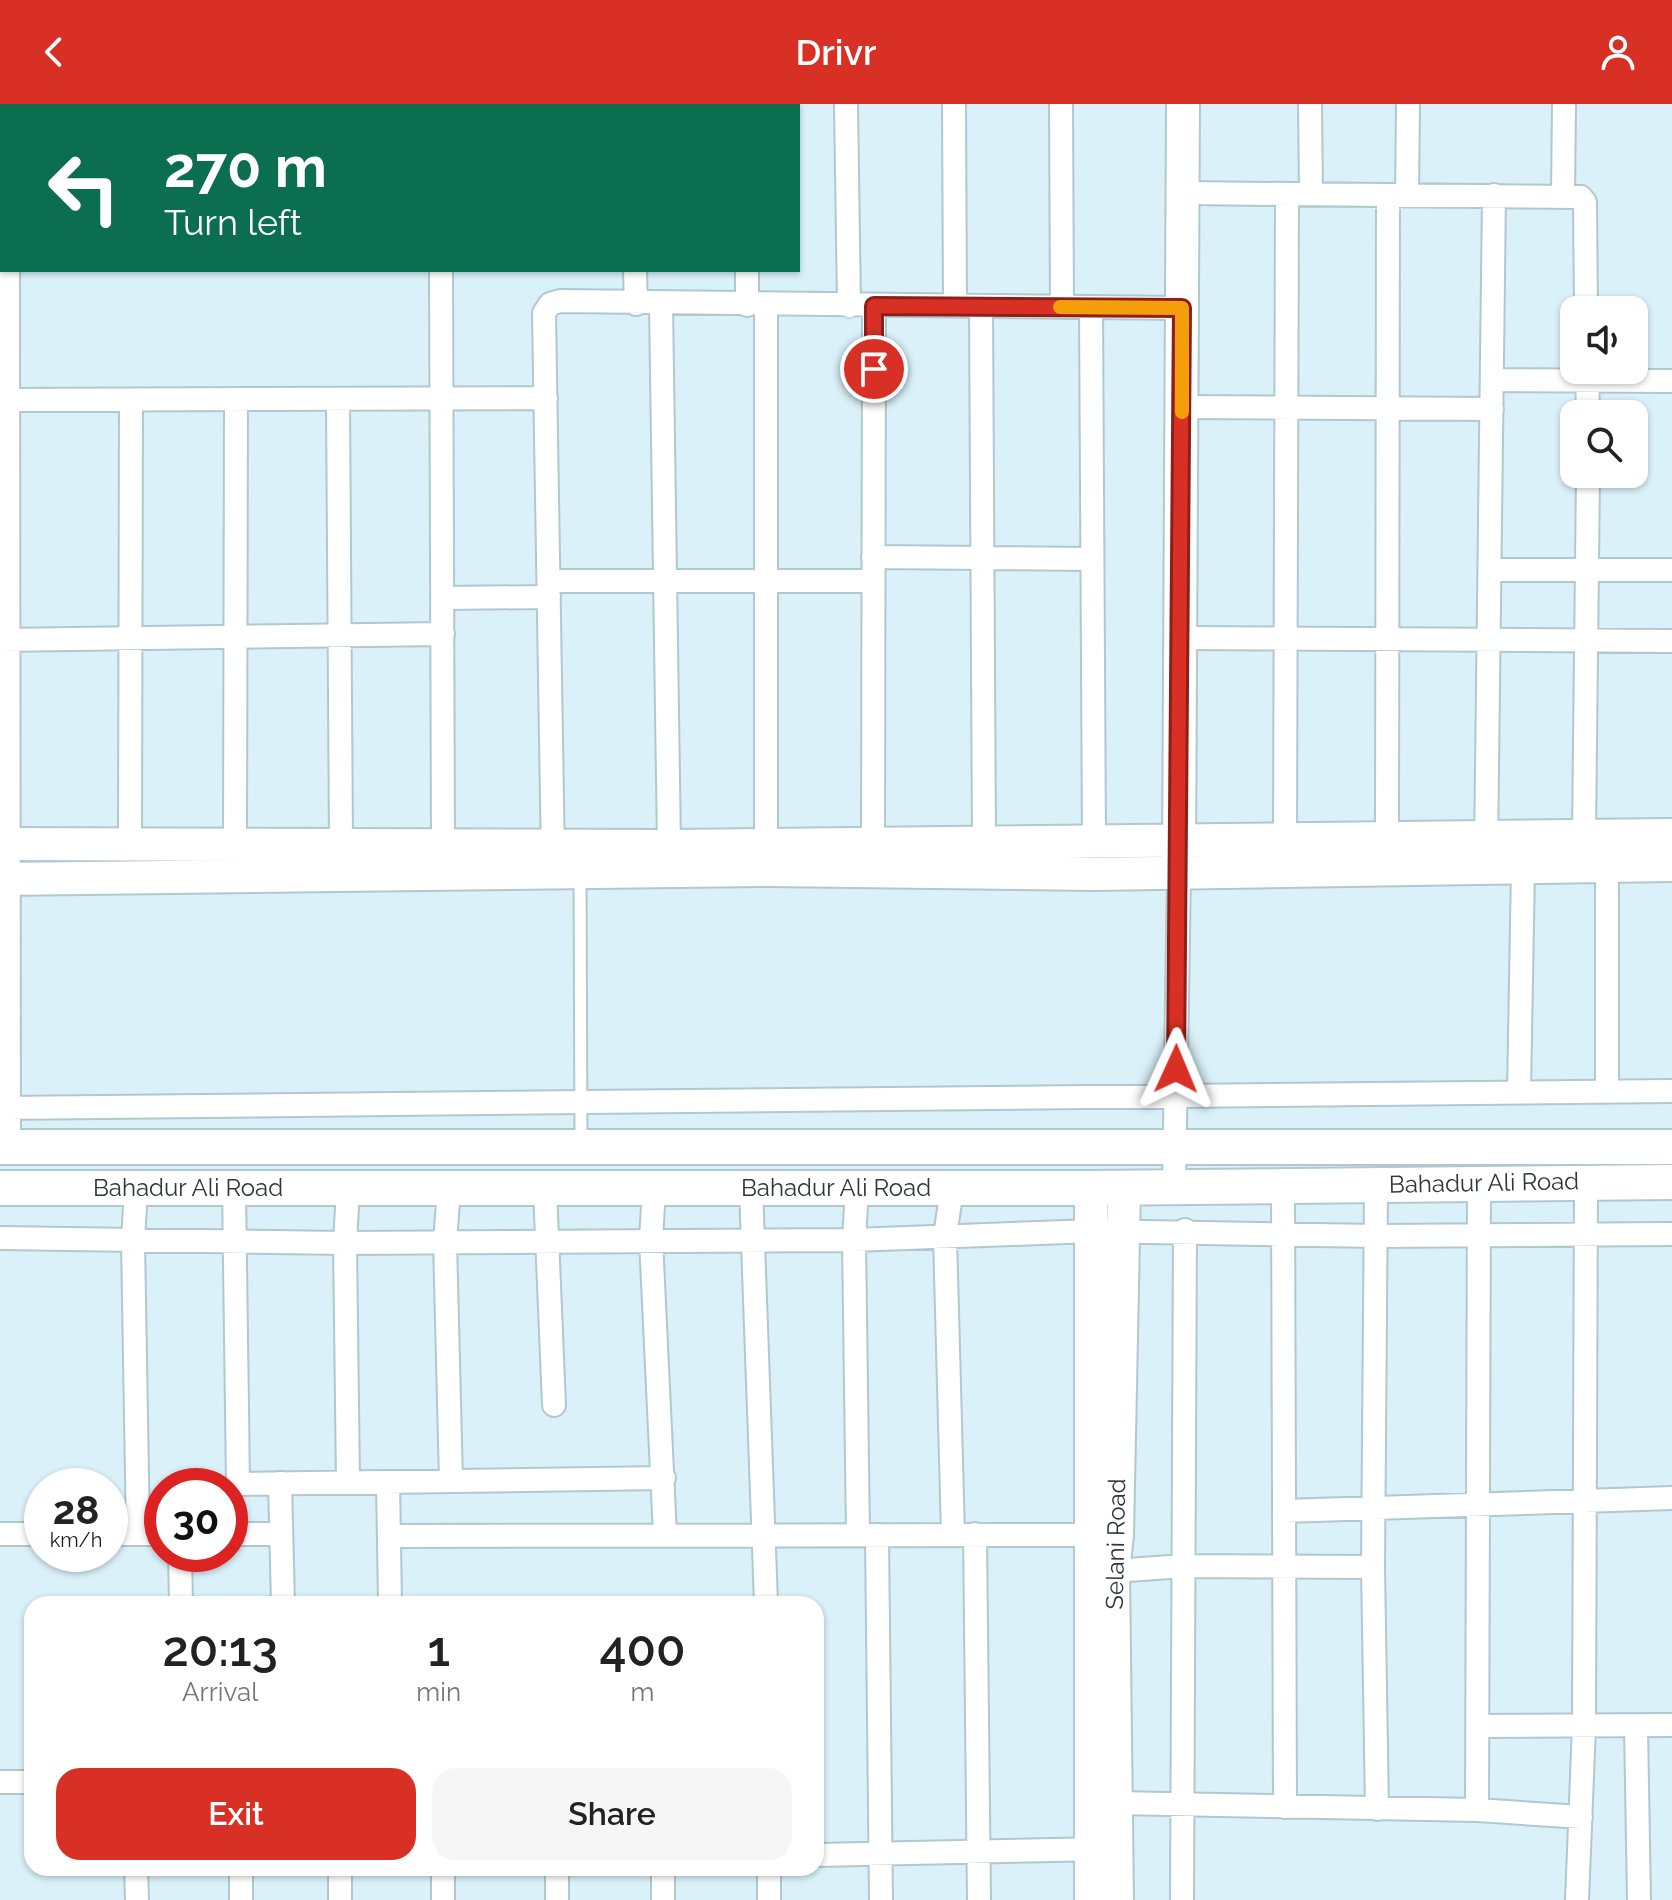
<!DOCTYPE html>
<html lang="en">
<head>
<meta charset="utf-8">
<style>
  body { margin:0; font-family:Raleway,sans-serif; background:#f6f6f6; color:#222; height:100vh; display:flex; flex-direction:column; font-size:30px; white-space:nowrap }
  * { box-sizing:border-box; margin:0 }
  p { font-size:26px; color:#767676 }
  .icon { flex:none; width:44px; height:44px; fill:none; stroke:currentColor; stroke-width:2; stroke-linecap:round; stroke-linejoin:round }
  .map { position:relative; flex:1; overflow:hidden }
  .details { position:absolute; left:24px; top:1492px; width:800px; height:280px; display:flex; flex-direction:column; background:#fff; border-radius:24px; box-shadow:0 2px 6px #0004 }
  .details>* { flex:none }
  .hud { position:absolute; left:0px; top:0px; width:800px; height:168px; box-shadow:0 2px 6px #0004; background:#0b6e4f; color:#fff; overflow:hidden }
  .buttons { position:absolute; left:1560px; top:192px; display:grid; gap:16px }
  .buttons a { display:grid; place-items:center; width:88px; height:88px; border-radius:16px; background:#fff; box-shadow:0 2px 6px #0004; font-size:40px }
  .speed { position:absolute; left:24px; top:1364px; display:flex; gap:16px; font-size:40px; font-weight:700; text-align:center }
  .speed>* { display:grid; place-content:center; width:104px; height:104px; border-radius:50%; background:#fff; box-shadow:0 2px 6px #0004; line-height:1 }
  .speed small { font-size:20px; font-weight:400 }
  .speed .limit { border:12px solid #d22; background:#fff; color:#111 }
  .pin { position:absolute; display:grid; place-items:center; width:68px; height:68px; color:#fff; margin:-34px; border:4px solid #fff; border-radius:50%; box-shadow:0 2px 8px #0007 }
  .me { position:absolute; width:88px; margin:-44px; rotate:1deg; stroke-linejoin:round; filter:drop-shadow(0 0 6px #0008) }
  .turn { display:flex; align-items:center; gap:28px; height:168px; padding:0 32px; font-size:36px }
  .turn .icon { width:104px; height:104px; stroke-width:2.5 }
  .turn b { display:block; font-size:56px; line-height:68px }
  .eta { display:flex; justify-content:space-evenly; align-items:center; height:136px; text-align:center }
  .eta b { font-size:48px; font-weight:600; line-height:56px }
  .button { display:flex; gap:16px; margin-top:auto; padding:16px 32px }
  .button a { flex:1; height:92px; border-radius:24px; background:#d93025; color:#fff; font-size:32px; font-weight:600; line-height:92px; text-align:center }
  .button a+a { background:#f6f6f6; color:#222 }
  header { display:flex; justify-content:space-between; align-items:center; height:104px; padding:0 32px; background:#d93025; color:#fff; font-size:36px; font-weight:600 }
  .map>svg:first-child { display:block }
</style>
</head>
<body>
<header><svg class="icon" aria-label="back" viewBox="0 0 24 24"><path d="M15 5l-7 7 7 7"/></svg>Drivr<svg class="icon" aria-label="person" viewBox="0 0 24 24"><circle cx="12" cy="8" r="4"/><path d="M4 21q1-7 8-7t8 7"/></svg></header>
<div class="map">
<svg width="1672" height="1796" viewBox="0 0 1672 1796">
  <rect width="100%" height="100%" fill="#daf1f9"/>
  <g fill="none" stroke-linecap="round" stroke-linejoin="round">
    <defs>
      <path id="lane" d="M580,772L581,1039"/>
      <path id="street" d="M74,0V2
        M416,0V2
        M519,0V2
        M632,0V2
        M744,0V2
        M846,0L849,202
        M954,0L955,202
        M1061,0L1062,203
        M1310,0L1311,90
        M204,2V0
        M311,2V0
        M0,10H2
        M1183,89L1581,93L1585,98L1586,206
        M1407,91L1408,0
        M1563,91L1564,0
        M8,166L9,1042
        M441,166L443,740
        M635,166L636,200
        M747,166V201
        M661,200L669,742
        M766,201V739
        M981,203L984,739
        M1091,203L1094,738
        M1587,266L1588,310
        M1492,276L1672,277
        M338,295L341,739
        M0,296L546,294
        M1182,303L1492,305
        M873,453L1092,455
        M1490,466H1672
        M549,477H873
        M443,494L549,493
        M1180,534L1672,537
        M0,536L443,530
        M1584,731L1588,370
        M1387,733L1388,91
        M1285,735L1287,90
        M235,738L236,296
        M873,738L874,202
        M130,739L131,296
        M1486,746L1494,91
        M553,756L544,209L550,200L560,197L1182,204
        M1607,763V987
        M1519,988L1523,764
        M0,1004L1672,987
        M1376,1080L1373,1463L1377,1705
        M1283,1082L1285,1703
        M136,1084L133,1137L138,1430H162
        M234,1084L238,1380L664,1374
        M654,1084L651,1136L665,1431
        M751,1084L766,1500
        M1174,1084L1179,769
        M348,1085L345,1139L348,1378
        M449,1085L445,1137L451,1377
        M545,1085L554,1301
        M857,1085L854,1136L858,1431
        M952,1085L945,1132L953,1431
        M0,1134L345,1139L854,1136L1092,1127L1376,1132L1672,1130
        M388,1378L390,1500
        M280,1379L283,1500
        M1285,1407L1672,1394
        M0,1430H42
        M110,1430H138
        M230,1430H281
        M975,1430L979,1796
        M877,1431L881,1796
        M389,1432L1104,1431
        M180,1450L181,1500
        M1113,1467L1184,1462L1373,1463
        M1480,1622L1672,1621
        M1636,1622L1639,1796
        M0,1678H32
        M1115,1699L1477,1706L1581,1713
        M1477,1706L1479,1078
        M816,1751L1103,1745
        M136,1764L137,1796
        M241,1764V1796
        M340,1764V1796
        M443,1764V1796
        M557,1764V1796
        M663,1764V1796
        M769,1764V1796
        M1182,1796L1185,1126
        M1577,1796L1584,1622L1586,1078"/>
      <path id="secondary" d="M0,740L669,742L1672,731
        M1179,757L1183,0
        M0,775L766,766L1094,770L1672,761
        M1091,1796V1084
        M1117,1796L1113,1467L1117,1431L1124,1084"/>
      <path id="primary" d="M0,1043H1672
        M0,1084H1091L1672,1078"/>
    </defs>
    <use href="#lane" stroke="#b1c8cf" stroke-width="15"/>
    <use href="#street" stroke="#b1c8cf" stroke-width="26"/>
    <use href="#secondary" stroke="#b1c8cf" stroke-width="36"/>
    <use href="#primary" stroke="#b1c8cf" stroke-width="38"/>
    <use href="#lane" stroke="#fff" stroke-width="11"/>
    <use href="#street" stroke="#fff" stroke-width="22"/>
    <use href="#secondary" stroke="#fff" stroke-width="32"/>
    <use href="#primary" stroke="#fff" stroke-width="34"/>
  </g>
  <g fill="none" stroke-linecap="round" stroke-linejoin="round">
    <defs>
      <path id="route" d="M874,265V202L1182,204L1176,965"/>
    </defs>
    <use href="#route" stroke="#8d1f18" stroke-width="20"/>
    <use href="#route" stroke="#d93025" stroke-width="14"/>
    <path stroke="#f59e0b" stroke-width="14" d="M1060,203L1182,204V308"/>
  </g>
  <g text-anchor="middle" stroke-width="8" stroke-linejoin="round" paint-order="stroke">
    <g font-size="24" fill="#2e373a" stroke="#fff">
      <text transform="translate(1484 1079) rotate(-1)" y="8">Bahadur Ali Road</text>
      <text x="188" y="1092">Bahadur Ali Road</text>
      <text x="836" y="1092">Bahadur Ali Road</text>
      <text transform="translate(1116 1440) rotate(-89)" y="8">Selani Road</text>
    </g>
  </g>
</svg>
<div class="buttons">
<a><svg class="icon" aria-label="sound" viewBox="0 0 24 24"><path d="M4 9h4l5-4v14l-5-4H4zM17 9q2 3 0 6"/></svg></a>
<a><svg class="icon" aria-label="search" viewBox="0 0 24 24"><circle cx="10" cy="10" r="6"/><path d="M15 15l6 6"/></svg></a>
</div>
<div class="speed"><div>28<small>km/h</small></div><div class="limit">30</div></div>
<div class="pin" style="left:874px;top:265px;background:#d93025"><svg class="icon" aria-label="arrive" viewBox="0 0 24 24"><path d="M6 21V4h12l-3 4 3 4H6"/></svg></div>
<svg class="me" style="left:1176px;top:965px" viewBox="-20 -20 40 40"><path d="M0-17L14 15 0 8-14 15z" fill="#d93025" stroke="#fff" stroke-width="4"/></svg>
<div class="hud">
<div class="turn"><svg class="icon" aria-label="left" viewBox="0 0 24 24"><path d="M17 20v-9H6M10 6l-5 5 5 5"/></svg><div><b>270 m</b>Turn left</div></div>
</div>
<section class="details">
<div class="eta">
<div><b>20:13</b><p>Arrival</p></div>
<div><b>1</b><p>min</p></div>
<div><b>400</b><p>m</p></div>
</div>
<div class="button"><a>Exit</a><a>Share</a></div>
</section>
</div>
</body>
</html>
